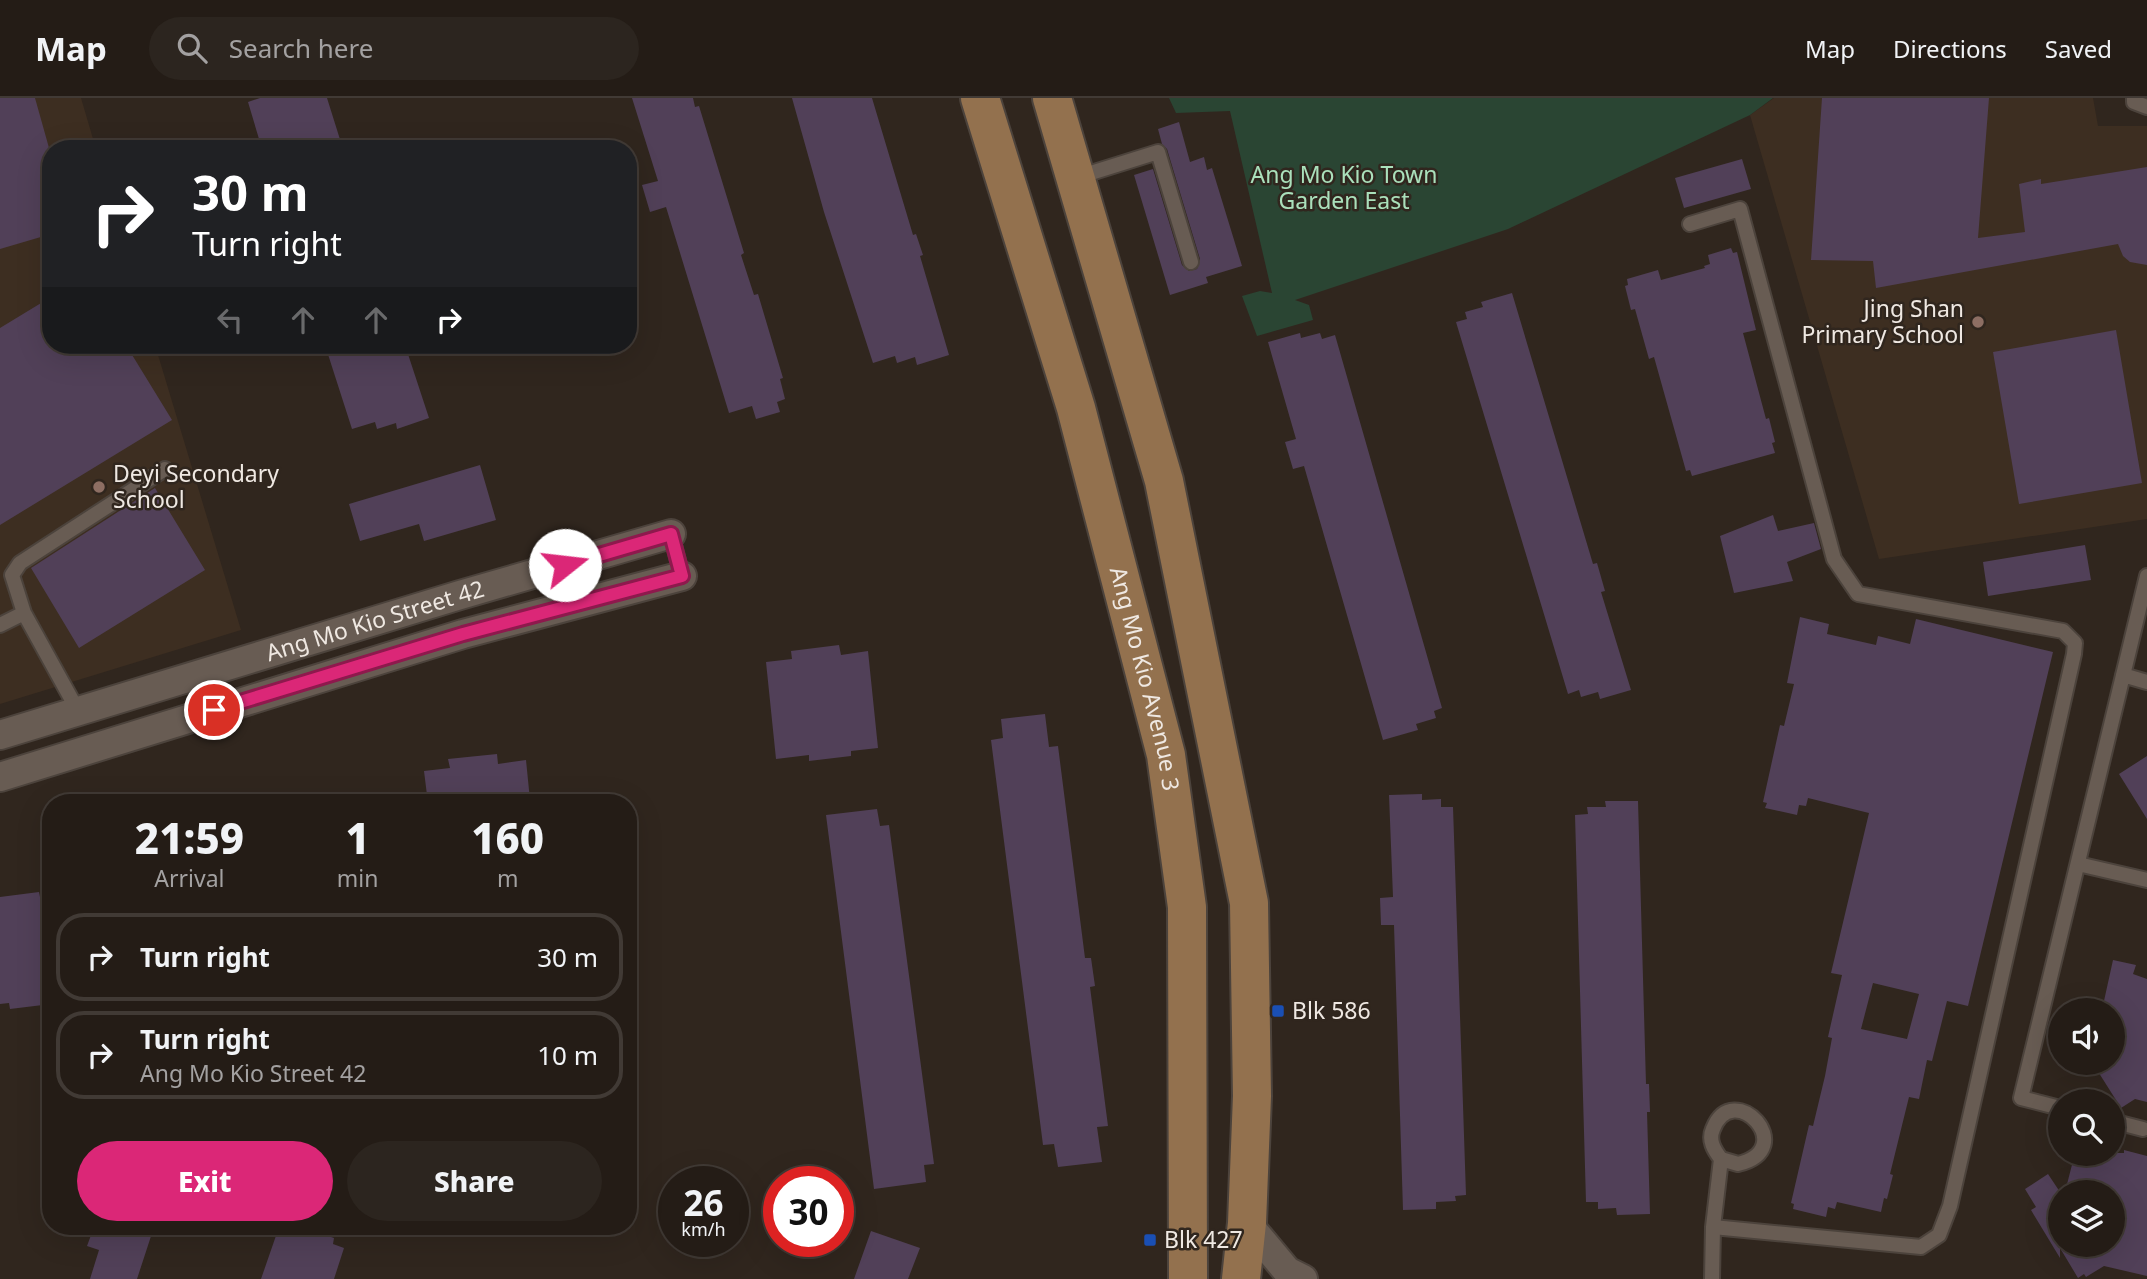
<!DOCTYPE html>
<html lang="en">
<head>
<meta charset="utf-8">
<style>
  body { margin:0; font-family:"Noto Sans",sans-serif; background:#2c251f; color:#f1f3f6; height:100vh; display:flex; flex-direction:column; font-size:26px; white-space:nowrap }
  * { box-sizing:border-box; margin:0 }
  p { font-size:23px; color:#a3a1a1 }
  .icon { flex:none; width:38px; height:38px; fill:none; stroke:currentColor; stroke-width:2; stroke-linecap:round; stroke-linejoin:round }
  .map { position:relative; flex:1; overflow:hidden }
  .details { position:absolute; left:42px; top:696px; width:595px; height:441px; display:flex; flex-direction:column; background:#241c16; border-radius:28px; box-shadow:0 7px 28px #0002,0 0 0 2px #413a35 }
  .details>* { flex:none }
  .top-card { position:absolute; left:42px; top:42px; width:595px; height:214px; border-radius:28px; box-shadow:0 7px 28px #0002,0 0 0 2px #413a35; background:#202124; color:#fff; overflow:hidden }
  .buttons { position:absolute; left:2048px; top:900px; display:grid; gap:14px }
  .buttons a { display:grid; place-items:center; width:77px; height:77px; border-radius:50%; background:#241c16; box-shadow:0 7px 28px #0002,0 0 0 2px #413a35; font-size:35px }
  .speed { position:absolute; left:658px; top:1068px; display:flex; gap:14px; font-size:35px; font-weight:700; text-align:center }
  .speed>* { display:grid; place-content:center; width:91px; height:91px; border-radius:50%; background:#241c16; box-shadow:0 7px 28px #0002,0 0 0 2px #413a35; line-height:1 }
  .speed small { font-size:18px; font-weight:400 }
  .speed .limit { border:10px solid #d22; background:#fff; color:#111 }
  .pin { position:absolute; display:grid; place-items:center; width:60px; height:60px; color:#fff; margin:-30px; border:4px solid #fff; border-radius:50%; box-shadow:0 2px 7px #0007 }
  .me { position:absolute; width:77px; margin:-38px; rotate:74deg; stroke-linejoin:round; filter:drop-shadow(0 0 5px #0008) }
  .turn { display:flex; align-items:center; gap:24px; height:147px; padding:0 35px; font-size:32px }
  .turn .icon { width:91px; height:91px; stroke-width:2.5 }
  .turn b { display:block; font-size:49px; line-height:60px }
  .lanes { display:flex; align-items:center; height:66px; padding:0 35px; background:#0003; justify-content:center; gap:35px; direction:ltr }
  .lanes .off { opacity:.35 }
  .eta { display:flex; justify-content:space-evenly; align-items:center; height:119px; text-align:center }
  .eta b { font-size:42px; font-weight:800; line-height:49px }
  .button { display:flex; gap:14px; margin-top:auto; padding:14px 35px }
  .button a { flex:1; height:80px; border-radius:42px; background:#db2777; color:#fff; font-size:28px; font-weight:800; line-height:80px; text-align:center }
  .button a+a { background:#2c251f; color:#f1f3f6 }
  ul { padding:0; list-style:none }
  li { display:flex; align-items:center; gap:21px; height:88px; margin:0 14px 10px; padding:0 21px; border:4px solid #413a35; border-radius:28px }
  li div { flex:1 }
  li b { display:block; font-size:26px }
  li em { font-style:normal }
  header { display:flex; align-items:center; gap:42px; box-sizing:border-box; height:98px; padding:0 35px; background:#241c16; border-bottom:2px solid #413a35 }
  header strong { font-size:33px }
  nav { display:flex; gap:38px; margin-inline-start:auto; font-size:24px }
  .search { width:490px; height:63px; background:#2c251f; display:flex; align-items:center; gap:18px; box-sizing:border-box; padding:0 24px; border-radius:38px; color:#a3a1a1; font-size:26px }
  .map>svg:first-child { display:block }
</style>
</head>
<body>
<header>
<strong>Map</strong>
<div class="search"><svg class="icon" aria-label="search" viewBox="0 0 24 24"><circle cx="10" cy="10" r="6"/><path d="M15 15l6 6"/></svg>Search here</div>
<nav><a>Map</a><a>Directions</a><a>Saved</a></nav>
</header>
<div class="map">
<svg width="2147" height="1181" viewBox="0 0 2147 1181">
  <rect width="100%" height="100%" fill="#30261e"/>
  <path fill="#3d2e21" d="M0,0H81L96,51H51V247H155L241,532L0,606Z
    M1774,0H2093L2098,28H2147V421L1879,461L1750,17Z"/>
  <path fill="#2a4533" d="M1169,0H1773L1750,17L1508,131L1295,202L1309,207L1313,222L1257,238L1242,198L1260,193L1272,195L1230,13L1176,15Z"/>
  <path fill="#514058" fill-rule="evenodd" d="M0,0H35L51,57V136L0,151Z
    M260,0H327L343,51H262L248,4Z
    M632,0H693L695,9L699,8L744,155L741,157L754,197L758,196L783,280L780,281L785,301L777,304L780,314L756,321L752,308L729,315L666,109L650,114L642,87L658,83Z
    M792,0H872L913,137L916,136L923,157L920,158L949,257L917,267L915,259L897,265L895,258L873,265L824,114Z
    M1822,0H1989L1978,140L2025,134L2019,86L2041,81V86L2147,69V167L2130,164L2123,158L2118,146L1876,190L1873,163L1811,162Z
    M1179,24L1190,64L1204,59L1207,72L1212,70L1242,168L1206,179L1208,185L1170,197L1134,77L1153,71L1182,167L1189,173L1197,171L1200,161L1167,51L1162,46L1158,31Z
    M1742,61L1751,91L1684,110L1675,80Z
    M1731,150L1733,155L1737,154L1756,232L1743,235L1766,321L1769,320L1775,344L1772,345L1775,355L1692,378L1690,372L1686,373L1654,259L1649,261L1635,211L1631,212L1625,188L1628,187L1627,181L1658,172L1661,182L1705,170L1704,168L1710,166L1708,157Z
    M1512,195L1593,466L1597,465L1605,493L1601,494L1631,592L1600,601L1598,594L1581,599L1579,592L1568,596L1456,224L1467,221L1465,214L1483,209L1481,204Z
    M51,199V247H126L172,322L0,427V230Z
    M2116,232L2142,385L2019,406L1993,254Z
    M1300,235L1301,240L1320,235L1322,241L1335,237L1442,610L1434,613L1436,620L1416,626L1418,632L1383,642L1304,368L1293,371L1285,344L1296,341L1268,244Z
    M325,247H405L429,320L397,331L396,325L377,331L375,324L352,331Z
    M480,367L496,422L424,443L419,426L360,443L349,406Z
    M155,390L205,472L79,550L31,470Z
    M1773,417L1778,433L1814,425L1821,451L1787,464L1793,483L1734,495L1720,438Z
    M2085,447L2091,482L1988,498L1983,464Z
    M1800,519L1829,526L1827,536L1876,547L1878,538L1910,546L1916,521L2053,554L1968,908L1947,903L1932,963L1927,962L1919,1001L1909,999L1890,1076L1893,1077L1887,1101L1884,1100L1881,1114L1837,1104L1835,1111L1828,1109L1826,1119L1793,1111L1794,1106L1791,1105L1809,1027L1813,1028L1825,978L1832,940L1828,939L1842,877L1831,875L1869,715L1808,700L1806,708L1799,707L1797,717L1765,710L1767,705L1763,704L1780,627L1784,628L1794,586L1787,585ZM1873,885L1919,896L1907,941L1861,931Z
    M839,547L841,557L868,553L878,650L851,653V658L809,663V657L776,661L766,564L792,561L791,553Z
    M1045,616L1049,649L1058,648L1085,860H1091L1095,888L1090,889L1108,1028L1097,1029L1102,1064L1058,1069L1054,1046L1043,1047L991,642L1003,640L1001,621Z
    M497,656L498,666L526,662L530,702L502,705H428L424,673L450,670L448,661Z
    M2147,658V721L2119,676Z
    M1422,696V702L1441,701V709H1453L1466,1097L1455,1098L1456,1103L1436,1104V1111L1403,1112L1394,827H1381L1380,800L1393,799L1389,697Z
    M1605,703H1638L1646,986H1649L1650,1014H1647L1650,1116L1617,1117L1616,1110L1598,1111V1104H1586L1575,717L1588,716L1587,709H1606Z
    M877,711L880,728L889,727L934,1066L924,1067L926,1084L874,1091L826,717Z
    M39,794L41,804L51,803V906L10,911L9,905L0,906V799Z
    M2113,862L2136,867L2133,876L2147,881V1004L2135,1001L2121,1010L2092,964H2112V912H2102Z
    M2124,1052L2147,1058V1178L2104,1168L2086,1179L2084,1176L2078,1180L2060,1150V1160L2031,1112L2036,1109L2025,1091L2048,1076L2060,1094V1146H2112V1094H2065L2075,1055H2124Z
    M94,1129H154L137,1181H90L99,1152L87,1148Z
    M279,1129H315L313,1133L334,1140L333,1146L344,1150L334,1181H261Z
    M871,1133L920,1150L908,1181H854Z"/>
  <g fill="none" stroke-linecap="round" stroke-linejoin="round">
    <defs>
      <path id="lane" d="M2134,0V4L2147,9
        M1078,79L1158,54L1191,164
        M1690,126L1740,111L1834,461L1858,496L2063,533L2075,545L2074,556L1950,1108L1939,1137L1921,1149L1713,1129
        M671,436L682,478
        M0,527L24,515
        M2123,577L2147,584
        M78,613L24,515L12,477L20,465L165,371
        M2078,766L2147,782
        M2060,1010L2021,1000L2147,478
        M2112,1023L2143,1031
        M1712,1181L1713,1129L1721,1061C1714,1052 1708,1042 1713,1031C1733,979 1801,1051 1738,1066L1721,1061"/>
      <g id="street">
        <path id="s1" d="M0,637L460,497L671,436"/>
        <path d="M0,679L463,536L682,478"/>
        <path d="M1247,1125L1287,1173L1303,1181"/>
      </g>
      <g id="primary">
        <path id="s2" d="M980,0L1076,310L1166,657L1187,809L1188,1181"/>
        <path d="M1052,0L1164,383L1249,805L1252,998L1247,1125L1241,1181"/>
      </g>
    </defs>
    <use href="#lane" stroke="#4c433c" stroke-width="18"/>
    <use href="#street" stroke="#4c433c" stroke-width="32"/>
    <use href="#primary" stroke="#4c433c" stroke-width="42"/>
    <use href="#lane" stroke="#685c53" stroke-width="14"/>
    <use href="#street" stroke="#685c53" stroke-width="28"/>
    <use href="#primary" stroke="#93714e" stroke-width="38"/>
  </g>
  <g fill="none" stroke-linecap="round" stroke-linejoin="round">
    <defs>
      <path id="route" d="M214,612L463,536L682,478L671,436L565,467"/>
    </defs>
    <use href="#route" stroke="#8e194d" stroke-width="18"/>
    <use href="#route" stroke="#db2777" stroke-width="12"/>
  </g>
  <g fill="#8d6e63" stroke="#30261e" stroke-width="2.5">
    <circle cx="1978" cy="224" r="7"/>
    <circle cx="99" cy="389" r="7"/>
  </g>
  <g fill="#1a4fb4" stroke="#30261e" stroke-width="2.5">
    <rect x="1271" y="906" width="14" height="14" rx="3.5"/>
    <rect x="1143" y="1135" width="14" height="14" rx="3.5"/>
  </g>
  <g text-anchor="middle" stroke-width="5" stroke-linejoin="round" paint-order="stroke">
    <g font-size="23" fill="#aae0bb" stroke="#30261e">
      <text x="1344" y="85">Ang Mo Kio Town<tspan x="1344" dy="26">Garden East</tspan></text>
    </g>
    <g font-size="23" fill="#efe8e2" stroke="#30261e" text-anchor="start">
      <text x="1964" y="219" text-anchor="end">Jing Shan<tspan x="1964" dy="26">Primary School</tspan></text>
      <text x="113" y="384">Deyi Secondary<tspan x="113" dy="26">School</tspan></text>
      <text x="1292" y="921">Blk 586</text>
      <text x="1164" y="1150">Blk 427</text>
    </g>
    <g font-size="23" fill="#efe8e2" stroke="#30261e">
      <text dy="8" stroke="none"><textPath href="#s1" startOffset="392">Ang Mo Kio Street 42</textPath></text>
      <text dy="8" stroke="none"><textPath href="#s2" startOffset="604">Ang Mo Kio Avenue 3</textPath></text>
    </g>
  </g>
</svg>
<div class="buttons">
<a><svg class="icon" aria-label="sound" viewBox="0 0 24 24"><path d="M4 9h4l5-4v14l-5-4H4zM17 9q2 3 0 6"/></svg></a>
<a><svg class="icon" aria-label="search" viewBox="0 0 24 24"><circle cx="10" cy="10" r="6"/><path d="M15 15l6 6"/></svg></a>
<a><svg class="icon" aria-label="layers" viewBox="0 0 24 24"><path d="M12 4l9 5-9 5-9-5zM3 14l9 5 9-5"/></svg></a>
</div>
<div class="speed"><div>26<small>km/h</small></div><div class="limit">30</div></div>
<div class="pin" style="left:214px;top:612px;background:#d93025"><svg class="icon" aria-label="arrive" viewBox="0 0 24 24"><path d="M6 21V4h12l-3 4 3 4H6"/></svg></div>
<svg class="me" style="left:565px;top:467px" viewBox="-20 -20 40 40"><circle r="19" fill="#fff"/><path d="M0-13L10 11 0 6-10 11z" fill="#db2777"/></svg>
<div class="top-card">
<div class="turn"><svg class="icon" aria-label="right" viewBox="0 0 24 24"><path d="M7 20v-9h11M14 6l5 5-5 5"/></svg><div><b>30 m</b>Turn right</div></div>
<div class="lanes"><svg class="icon off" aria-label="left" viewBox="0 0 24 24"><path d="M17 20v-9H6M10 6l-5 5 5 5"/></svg><svg class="icon off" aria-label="ahead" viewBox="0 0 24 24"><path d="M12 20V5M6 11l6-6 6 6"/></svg><svg class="icon off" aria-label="ahead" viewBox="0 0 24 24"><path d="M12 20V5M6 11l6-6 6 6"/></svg><svg class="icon" aria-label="right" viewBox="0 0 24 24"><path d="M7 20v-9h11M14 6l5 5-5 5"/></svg></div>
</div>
<section class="details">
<div class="eta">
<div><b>21:59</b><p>Arrival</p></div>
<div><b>1</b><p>min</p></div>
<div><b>160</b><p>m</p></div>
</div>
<ul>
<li><svg class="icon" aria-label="right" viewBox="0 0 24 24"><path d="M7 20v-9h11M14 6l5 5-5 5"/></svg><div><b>Turn right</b></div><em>30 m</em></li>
<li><svg class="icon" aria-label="right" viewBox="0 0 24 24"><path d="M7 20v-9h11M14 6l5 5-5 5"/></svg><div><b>Turn right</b><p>Ang Mo Kio Street 42</p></div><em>10 m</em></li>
</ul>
<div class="button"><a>Exit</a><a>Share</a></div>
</section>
</div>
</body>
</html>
